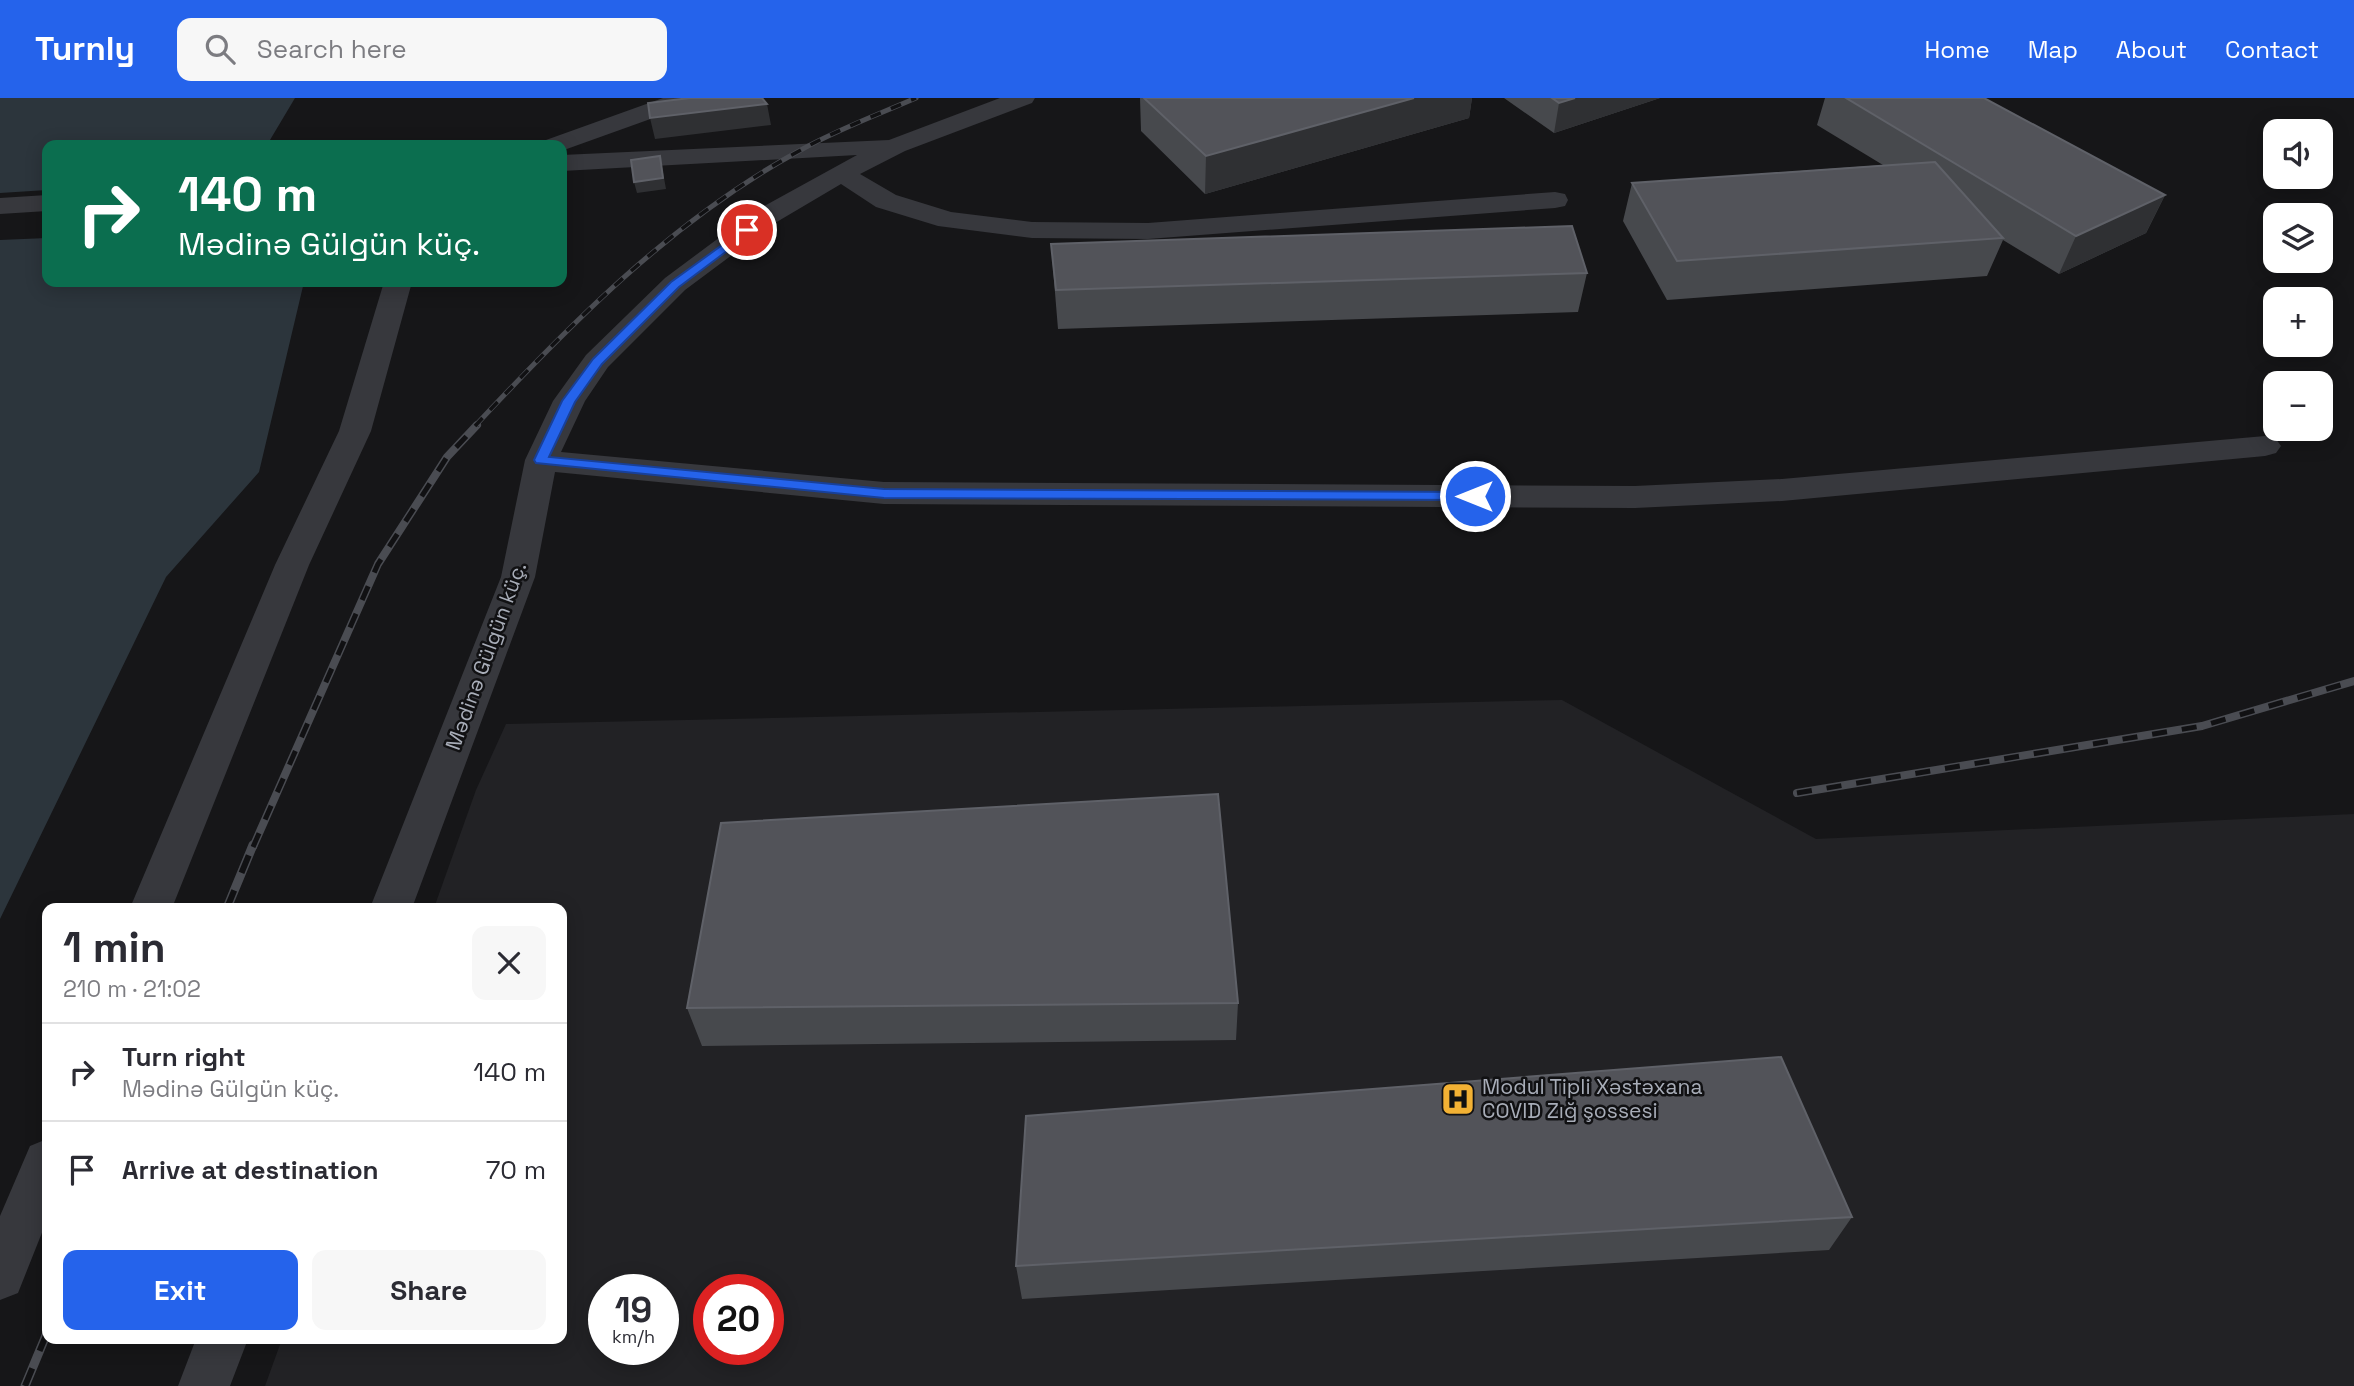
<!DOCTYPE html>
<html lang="en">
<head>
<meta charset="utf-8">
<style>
  body { margin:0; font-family:"Space Grotesk",sans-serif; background:#f7f7f7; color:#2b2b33; height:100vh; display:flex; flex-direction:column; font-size:26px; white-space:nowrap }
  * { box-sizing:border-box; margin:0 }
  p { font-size:23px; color:#7c7c81 }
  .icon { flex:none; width:38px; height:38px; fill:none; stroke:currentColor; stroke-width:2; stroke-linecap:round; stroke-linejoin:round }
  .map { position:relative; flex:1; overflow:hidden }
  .panel { position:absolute; left:42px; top:805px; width:525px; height:441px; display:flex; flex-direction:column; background:#fff; border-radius:14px; box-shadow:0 4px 18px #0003 }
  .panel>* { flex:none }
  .top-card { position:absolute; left:42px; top:42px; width:525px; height:147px; border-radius:14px; box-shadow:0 4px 18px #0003; background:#0b6e4f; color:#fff; overflow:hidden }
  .tools { position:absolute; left:2263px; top:21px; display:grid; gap:14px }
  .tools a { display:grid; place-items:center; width:70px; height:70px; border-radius:14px; background:#fff; box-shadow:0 4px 18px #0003; font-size:35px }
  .speed { position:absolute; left:588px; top:1176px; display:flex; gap:14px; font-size:35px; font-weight:700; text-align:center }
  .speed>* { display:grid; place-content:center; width:91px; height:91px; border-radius:50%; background:#fff; box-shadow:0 4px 18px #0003; line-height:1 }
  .speed small { font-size:18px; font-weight:400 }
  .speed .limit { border:10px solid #d22; background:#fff; color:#111 }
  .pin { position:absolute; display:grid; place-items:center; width:60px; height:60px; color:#fff; margin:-30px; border:4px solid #fff; border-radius:50%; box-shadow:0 2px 7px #0007 }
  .me { position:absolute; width:77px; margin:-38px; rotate:270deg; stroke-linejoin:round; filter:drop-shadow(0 0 5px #0008) }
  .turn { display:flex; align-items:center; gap:24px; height:147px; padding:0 21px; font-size:32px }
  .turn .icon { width:91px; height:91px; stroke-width:2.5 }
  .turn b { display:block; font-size:49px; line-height:60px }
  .round { display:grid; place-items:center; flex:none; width:74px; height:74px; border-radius:14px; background:#f7f7f7 }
  .summary { display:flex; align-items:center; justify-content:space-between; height:119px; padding:0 21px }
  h1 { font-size:42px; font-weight:700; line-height:52px }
  .cta { display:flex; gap:14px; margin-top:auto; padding:14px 21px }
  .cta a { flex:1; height:80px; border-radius:14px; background:#2563eb; color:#fff; font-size:28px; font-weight:700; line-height:80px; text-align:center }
  .cta a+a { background:#f7f7f7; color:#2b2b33 }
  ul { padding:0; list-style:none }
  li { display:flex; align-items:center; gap:21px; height:98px; padding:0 21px; border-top:2px solid #e1e1e2 }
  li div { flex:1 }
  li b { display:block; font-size:26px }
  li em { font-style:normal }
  header { display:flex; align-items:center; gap:42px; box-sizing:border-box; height:98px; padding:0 35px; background:#2563eb; color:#fff }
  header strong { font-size:33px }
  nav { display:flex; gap:38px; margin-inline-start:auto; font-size:24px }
  .search { width:490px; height:63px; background:#f7f7f7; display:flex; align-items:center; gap:18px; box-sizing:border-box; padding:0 24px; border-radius:14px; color:#7c7c81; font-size:26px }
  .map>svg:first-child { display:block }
</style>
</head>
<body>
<header>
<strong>Turnly</strong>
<div class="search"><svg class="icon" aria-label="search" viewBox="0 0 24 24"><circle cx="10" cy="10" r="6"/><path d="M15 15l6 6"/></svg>Search here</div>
<nav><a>Home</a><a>Map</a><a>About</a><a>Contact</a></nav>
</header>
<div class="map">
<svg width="2354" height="1288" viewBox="0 0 2354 1288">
  <rect width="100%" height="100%" fill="#161618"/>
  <path fill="#222225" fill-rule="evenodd" d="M1562,602L1816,741L2354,716V1288H265L282,1241H562V810H434L476,692L506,626ZM604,1192H663V1251H604ZM709,1192H768V1251H709Z"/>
  <path fill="#2c353c" d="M0,0H295L267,47H47V92L0,95Z
    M47,140V184H304L259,374L166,479L0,821V142Z"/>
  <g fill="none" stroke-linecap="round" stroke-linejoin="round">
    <path fill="#37383d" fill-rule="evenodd" d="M663,0H698L695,5L564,52L562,53V47H542L546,42Z
      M1000,0H1035L1032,5L905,53L860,76L896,97L951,114L1032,124L1148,125L1555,94L1565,96L1568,102L1565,108L1555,110L1148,141L1032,140L938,128L876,109L841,86L775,125L685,192L608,269L585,303L561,354L884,384L1635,388L1782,381L2265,338L2276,341L2281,348L2276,355L2265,358L1782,403L1635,410L884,406L555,374L535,479L412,810H370L501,479L525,362L553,303L586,257L665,180L755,113L857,57L562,73V57L889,42Z
      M47,97V113L0,116V100Z
      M384,184H412L371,333L309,467L172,810H130L275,467L339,333Z
      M47,1041V1122L18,1195L0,1202V1118L30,1048Z
      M196,1241H248L230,1288H178Z"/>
    <defs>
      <path id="rail-far2" d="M475,328C571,225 674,121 799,53C836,32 877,17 916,0"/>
      <path id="rail-far1" d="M1797,695L2202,628L2354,583
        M253,749L378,466L447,359L477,327"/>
      <path id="rail" d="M227,810L253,747
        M25,1288L47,1235"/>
    </defs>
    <use href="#rail-far2" stroke="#4a4c52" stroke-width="5"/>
    <use href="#rail-far1" stroke="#4a4c52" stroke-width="8"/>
    <use href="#rail" stroke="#4a4c52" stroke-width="9"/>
    <use href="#rail-far2" stroke="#111113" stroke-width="3.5" stroke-dasharray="11" stroke-linecap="butt"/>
    <use href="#rail-far1" stroke="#111113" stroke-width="5" stroke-dasharray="15" stroke-linecap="butt"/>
    <use href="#rail" stroke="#111113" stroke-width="6" stroke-dasharray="19" stroke-linecap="butt"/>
  </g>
  <path fill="#47494d" d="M1140,0H1472L1469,20L1205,96L1141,33Z
    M1504,0H1660L1554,35Z
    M1825,0H1984L2165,97L2146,135L2059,176L2003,142L1987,178L1667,202L1623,123L1632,85L1883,67L1817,27Z
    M1051,146L1587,175L1578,214L1058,231Z
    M1238,905L1236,942L702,948L687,910Z
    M1852,1119L1829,1152L1022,1201L1016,1168Z"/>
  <path fill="#2f3033" d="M1414,0H1472L1469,20L1205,96L1206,58Z
    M1575,0H1660L1554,35L1559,5Z
    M767,6L771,27L655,41L650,20Z
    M660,58L666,91L637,95L634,84Z
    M2165,97L2146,135L2059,176L2076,138Z"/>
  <path fill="#525359" stroke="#5f6168" stroke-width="2" d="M690,0H762L767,6L650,20L648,5Z
    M1144,0H1414L1206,58Z
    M1552,0H1575L1559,5Z
    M1846,0H1984L2165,97L2076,138Z
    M660,58L663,80L634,84L631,62Z
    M1935,64L2003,140L1677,163L1632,85Z
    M1572,128L1587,175L1056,192L1051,146Z
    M1218,696L1238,905L687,910L721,725Z
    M1781,959L1852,1119L1016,1168L1026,1018Z"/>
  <path fill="#2563eb" stroke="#184099" stroke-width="2" d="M747,129L753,132L751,135L679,189L602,266L575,304L549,359L884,391L1475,394L1482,398L1475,402L884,400L536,365L534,362L562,303L593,261L671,184Z"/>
  <defs>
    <symbol id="hospital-square" viewBox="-11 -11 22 22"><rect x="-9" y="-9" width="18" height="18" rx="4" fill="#f2b134" stroke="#111113"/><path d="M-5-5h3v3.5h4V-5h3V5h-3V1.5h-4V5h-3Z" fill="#111"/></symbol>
  </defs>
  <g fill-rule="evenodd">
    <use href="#hospital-square" x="1439" y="982" width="38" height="38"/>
  </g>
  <g text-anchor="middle" stroke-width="5" stroke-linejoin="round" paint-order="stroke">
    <g font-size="21" fill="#a8adb8" stroke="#111113">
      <text transform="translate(486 558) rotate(-70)" y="7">Mədinə Gülgün küç.</text>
    </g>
    <g font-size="21" fill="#a8adb8" stroke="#111113" text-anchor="start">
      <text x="1482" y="996">Modul Tipli Xəstəxana<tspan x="1482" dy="24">COVID Zığ şossesi</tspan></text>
    </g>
  </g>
</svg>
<div class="tools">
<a><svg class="icon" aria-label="sound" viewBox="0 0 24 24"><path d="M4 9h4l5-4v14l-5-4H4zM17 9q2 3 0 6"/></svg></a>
<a><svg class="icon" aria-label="layers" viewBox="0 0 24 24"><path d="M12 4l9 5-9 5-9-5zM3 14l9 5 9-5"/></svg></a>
<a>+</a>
<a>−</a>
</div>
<div class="speed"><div>19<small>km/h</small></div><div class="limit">20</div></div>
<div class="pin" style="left:747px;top:132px;background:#d93025"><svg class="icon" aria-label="arrive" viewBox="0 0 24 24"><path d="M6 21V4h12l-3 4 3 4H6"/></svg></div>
<svg class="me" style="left:1475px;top:398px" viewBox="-20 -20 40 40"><circle r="17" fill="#2563eb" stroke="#fff" stroke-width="3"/><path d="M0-11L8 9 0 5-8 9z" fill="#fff"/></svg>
<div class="top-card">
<div class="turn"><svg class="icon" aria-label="right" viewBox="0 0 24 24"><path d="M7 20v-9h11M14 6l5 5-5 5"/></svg><div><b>140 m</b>Mədinə Gülgün küç.</div></div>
</div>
<section class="panel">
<div class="summary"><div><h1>1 min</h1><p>210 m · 21:02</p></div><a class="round"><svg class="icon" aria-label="close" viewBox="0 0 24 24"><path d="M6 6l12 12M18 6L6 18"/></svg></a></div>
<ul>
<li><svg class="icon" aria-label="right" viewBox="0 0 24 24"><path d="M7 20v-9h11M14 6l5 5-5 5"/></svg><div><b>Turn right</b><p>Mədinə Gülgün küç.</p></div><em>140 m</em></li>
<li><svg class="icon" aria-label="arrive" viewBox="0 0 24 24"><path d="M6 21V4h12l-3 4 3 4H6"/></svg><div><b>Arrive at destination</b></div><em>70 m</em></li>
</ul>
<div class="cta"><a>Exit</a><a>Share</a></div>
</section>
</div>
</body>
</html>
